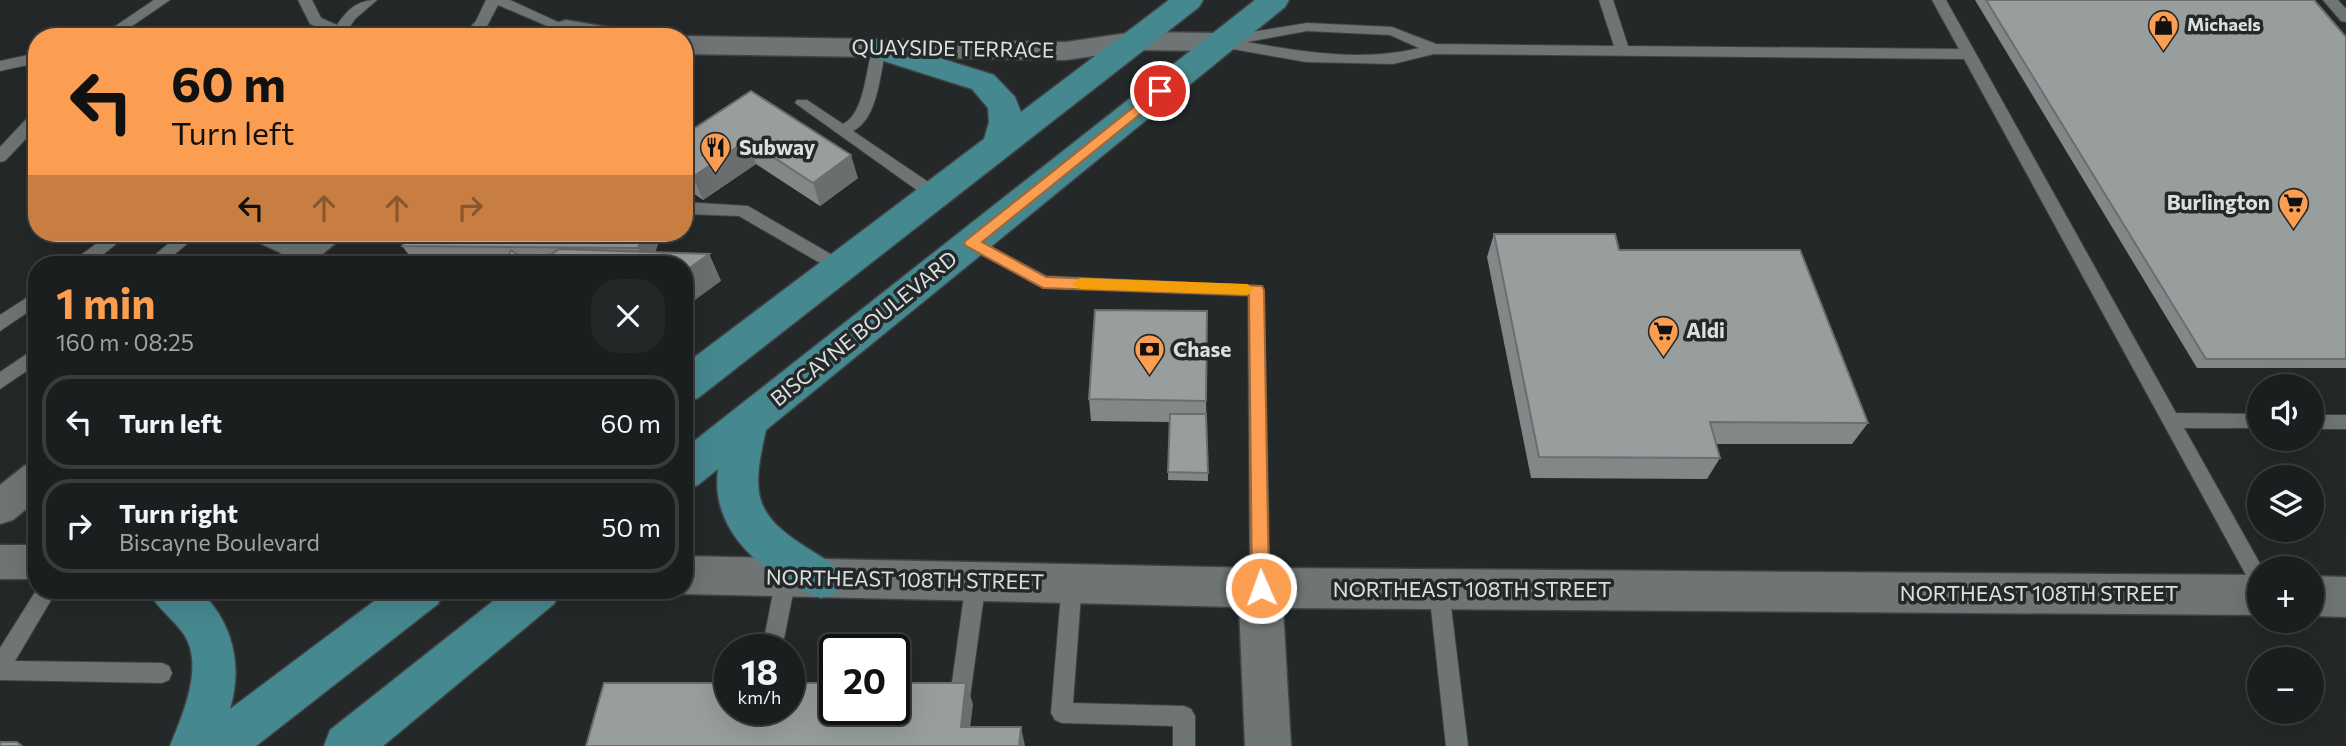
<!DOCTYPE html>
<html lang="en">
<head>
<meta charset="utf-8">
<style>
  body { margin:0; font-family:Commissioner,sans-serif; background:#242727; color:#f1f3f6; height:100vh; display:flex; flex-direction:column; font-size:26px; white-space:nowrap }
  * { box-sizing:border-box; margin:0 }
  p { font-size:23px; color:#a0a2a4 }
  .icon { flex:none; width:38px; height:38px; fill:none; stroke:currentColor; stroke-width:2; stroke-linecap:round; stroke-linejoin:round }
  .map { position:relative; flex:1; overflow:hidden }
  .side { position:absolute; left:28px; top:256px; width:665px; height:343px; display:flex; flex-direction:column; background:#1b1e1e; border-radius:28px; box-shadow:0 7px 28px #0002,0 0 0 2px #393c3c }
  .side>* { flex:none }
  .guide { position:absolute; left:28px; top:28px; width:665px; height:214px; border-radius:28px; box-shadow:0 7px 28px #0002,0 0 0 2px #393c3c; background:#fb9e51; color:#111; overflow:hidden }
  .tools { position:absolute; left:2247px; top:374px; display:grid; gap:14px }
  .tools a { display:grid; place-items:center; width:77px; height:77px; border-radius:50%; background:#1b1e1e; box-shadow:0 7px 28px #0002,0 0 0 2px #393c3c; font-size:35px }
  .speed { position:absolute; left:714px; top:634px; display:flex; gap:14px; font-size:35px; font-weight:700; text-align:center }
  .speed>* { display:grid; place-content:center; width:91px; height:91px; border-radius:50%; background:#1b1e1e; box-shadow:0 7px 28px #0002,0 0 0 2px #393c3c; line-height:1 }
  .speed small { font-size:18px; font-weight:400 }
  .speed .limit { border:4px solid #111; border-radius:10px; background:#fff; color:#111 }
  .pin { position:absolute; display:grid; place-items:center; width:60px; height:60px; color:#fff; margin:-30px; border:4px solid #fff; border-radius:50%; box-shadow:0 2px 7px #0007 }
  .me { position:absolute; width:77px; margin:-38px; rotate:358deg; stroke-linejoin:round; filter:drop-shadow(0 0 5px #0008) }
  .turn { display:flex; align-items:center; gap:24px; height:147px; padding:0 28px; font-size:32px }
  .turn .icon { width:91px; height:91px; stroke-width:2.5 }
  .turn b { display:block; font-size:49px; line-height:60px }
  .lanes { display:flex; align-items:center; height:66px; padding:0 28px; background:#0003; justify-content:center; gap:35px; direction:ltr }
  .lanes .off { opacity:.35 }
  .round { display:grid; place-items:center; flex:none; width:74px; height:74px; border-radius:28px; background:#242727 }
  .overview { display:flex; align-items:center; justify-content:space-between; height:119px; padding:0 28px }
  h1 { font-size:42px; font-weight:700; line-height:52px; color:#fb9e51 }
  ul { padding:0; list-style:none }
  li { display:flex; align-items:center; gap:21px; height:94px; margin:0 14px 10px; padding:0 14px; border:4px solid #393c3c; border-radius:28px }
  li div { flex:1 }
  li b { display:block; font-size:26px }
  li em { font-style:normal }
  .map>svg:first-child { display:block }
</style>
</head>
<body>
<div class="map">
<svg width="2346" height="746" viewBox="0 0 2346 746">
  <rect width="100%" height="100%" fill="#242828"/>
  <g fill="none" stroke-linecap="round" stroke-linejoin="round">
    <defs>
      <path id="service" d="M154,0H170L116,37H99Z
        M298,0H312L321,18L337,25C348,9 357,0 377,0L355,19L347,31L348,37H334L333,33L310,24Z
        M486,0H510L573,29L571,32H561L498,5L487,26L476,37H461L476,21Z
        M1599,0H1613L1628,46L1959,49L1932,0H1946L2176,413L2259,414V428H2184L2263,569H2259V589L2252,586L1964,59L1434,54L1393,64L1306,62L1221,47L1214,42L1221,37L1307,23L1392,27L1436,44L1614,46ZM1307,31L1390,35L1419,48C1363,62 1303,52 1247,42Z
        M2323,0H2338L2346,9V22L2341,21Z
        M879,44L886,49C880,73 878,119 853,131L940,190L942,194L940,198H928L795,103L797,100H807L843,124C864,114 866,71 872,49Z
        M37,53V63L0,71V61Z
        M37,112V127L5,161L0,162V147L32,113Z
        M684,202L748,206L846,263L848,267L846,271H834L739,216L684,214Z
        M111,233H130L91,264H72L74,260Z
        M181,233H200L163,264H144Z
        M971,236L1046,276L1262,286L1264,290L1270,588L1267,594L1260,597L1253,594L1250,588L1248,296L1043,288L965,246L963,242Z
        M37,291V306L0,331V315Z
        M37,347V364L0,389V372Z
        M2312,415H2346V429H2312Z
        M786,569L793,572L796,578L782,649H762L776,578L779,572Z
        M976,572L983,575L986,581L969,704L966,711L959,714L952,711L949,704L966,581L969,575Z
        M1072,573L1079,576L1082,582L1073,703L1184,706L1191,709L1195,716V746H1173V726L1062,723L1055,720L1051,713L1062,582L1065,576Z
        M1439,581L1446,584L1449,590L1468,746H1446L1429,590L1432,584Z
        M37,589L57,590L15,661L162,663L169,666L172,673L169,680L162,683L0,680V648Z"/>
      <path id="minor" d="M566,20L631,31L635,37H544L556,23Z
        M1134,32L1221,33L1231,36L1235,42L1231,48L1221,51L1134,50L1066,60L684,54V37H681L684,36L1066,42Z
        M250,233H296L302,236L306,233H343L338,241L311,264H274L281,253L255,241Z
        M37,461V500L13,520L0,524V485L24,466Z
        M0,545H37V579H0Z"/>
      <path id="tertiary" d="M684,556L1260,568L2259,575V615L1283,608L1291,746H1245L1239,607L684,594L672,590H684Z
        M2312,576L2346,577V617L2312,616Z"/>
      <path id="primary" d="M1169,0H1203L1199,7L698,398L684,403V365L984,139L989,122L988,108L972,89L868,56L863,49L868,42L879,39L994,75L1015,97L1021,112Z
        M1255,0H1289L1285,7L766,430C751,495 753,515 812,551C826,560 835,564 843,579L836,593L821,598C767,578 709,533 718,469L698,485L684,490V449Z
        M148,590H199C233,622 243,665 230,709L389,590H445L438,604L256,746H170C182,716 204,668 185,636C174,619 157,609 148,590Z
        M507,590H561L554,604L383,746H324L330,730Z"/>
    </defs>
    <use href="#service" stroke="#3f4343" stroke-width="2"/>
    <use href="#minor" stroke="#3f4343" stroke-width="3"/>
    <use href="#tertiary" stroke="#3f4343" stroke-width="3"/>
    <use href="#primary" stroke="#3f4343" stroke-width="3"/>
    <use href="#service" fill="#6f7475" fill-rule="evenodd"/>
    <use href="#minor" fill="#6f7475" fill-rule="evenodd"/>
    <use href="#tertiary" fill="#6f7475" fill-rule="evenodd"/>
    <use href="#primary" fill="#46888f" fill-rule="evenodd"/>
  </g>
  <path fill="#838788" d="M1975,0H2314L2346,37V368H2197Z
    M751,91L858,178L820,206L756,164L703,200L684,187V135Z
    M662,233L655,252L709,254L721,281L684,264H416L402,246Z
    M1494,234L1619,250L1868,423L1852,444H1716L1720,458L1707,479L1531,478L1487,257Z
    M1089,399L1206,401L1208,481L1168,480L1170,422L1091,421Z"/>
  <path fill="#6a6e6f" d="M747,140L756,164L703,200L693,177Z
    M851,155L858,178L820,206L813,183Z
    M643,233H662L651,264H646L638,248Z
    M709,254L721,281L684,308V272Z
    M966,683L973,704L968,746L961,727Z
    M1021,727L1025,746H1019Z"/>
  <path fill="#989d9e" stroke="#6a6e6f" stroke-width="2" d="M1986,0H2314L2346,37V359H2206Z
    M751,91L851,155L813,183L747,140L693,177L684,171V135Z
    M409,233H643L638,248L402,246Z
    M1494,234H1615L1619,250H1800L1868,423L1710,422L1720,458L1539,457Z
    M559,249L709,254L684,272V264H537Z
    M511,250L530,264H505Z
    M1095,310L1207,311L1206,401L1089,399Z
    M1170,414H1206L1208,473L1168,472Z
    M604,683H730V709H789V683H835V709H894V683H966L961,727H1021L1019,746H586Z
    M0,742H17L22,746H0Z"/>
  <path fill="#fb9e51" stroke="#a36735" stroke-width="2" d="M1160,86L1165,88V94L982,242L1046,277L1262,286L1264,290L1269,588L1267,593L1261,596L1254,593L1252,588L1249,295L1043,288L966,246L964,242Z"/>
  <path fill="#f59e0b" d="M1080,278L1247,284L1254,289L1247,295L1080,289L1072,284Z"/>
  <defs>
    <symbol id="shop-pin" viewBox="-11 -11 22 30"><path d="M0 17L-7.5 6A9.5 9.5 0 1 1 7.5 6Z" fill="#fb9e51" stroke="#242828"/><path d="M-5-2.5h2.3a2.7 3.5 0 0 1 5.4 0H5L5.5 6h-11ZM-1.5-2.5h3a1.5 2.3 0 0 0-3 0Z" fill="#111"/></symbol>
    <symbol id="restaurant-pin" viewBox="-11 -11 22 30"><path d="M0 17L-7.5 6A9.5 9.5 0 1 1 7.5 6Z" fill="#fb9e51" stroke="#242828"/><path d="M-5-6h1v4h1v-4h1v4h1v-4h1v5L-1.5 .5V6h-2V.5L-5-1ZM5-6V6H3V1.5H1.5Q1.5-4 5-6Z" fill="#111"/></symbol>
    <symbol id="supermarket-pin" viewBox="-11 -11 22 30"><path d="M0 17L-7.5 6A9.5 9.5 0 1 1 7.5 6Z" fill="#fb9e51" stroke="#242828"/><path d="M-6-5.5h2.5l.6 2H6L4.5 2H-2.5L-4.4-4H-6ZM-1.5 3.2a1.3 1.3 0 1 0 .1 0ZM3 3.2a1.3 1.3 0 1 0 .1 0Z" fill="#111"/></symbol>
    <symbol id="bank-pin" viewBox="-11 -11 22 30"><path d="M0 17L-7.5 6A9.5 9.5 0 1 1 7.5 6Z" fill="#fb9e51" stroke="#242828"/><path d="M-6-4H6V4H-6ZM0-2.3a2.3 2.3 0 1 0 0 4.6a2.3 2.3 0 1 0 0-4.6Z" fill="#111"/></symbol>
  </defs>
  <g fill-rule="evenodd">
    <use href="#shop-pin" x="2146" y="8" width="35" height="47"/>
    <use href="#restaurant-pin" x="698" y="130" width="35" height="47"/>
    <use href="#supermarket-pin" x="2276" y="186" width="35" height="47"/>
    <use href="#supermarket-pin" x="1646" y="314" width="35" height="47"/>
    <use href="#bank-pin" x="1132" y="332" width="35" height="47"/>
  </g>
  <g text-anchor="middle" stroke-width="7" stroke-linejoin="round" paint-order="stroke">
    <g font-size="18" font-weight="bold" fill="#dde0e0" stroke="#242828" text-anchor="start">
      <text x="2187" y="31">Michaels</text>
    </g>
    <g font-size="21" fill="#dde0e0" stroke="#242828">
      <text transform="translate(953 49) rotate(1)" y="7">QUAYSIDE TERRACE</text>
      <text transform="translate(864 329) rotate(-39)" y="7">BISCAYNE BOULEVARD</text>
      <text transform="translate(905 580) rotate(1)" y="7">NORTHEAST 108TH STREET</text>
      <text x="1472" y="597">NORTHEAST 108TH STREET</text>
      <text x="2039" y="601">NORTHEAST 108TH STREET</text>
    </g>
    <g font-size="21" font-weight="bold" fill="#dde0e0" stroke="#242828" text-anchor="start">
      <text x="739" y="155">Subway</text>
      <text x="2270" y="210" text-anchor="end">Burlington</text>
      <text x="1686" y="338">Aldi</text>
      <text x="1173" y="357">Chase</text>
    </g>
  </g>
</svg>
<div class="tools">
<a><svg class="icon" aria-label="sound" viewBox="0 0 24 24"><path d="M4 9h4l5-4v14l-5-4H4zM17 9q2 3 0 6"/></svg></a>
<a><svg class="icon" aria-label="layers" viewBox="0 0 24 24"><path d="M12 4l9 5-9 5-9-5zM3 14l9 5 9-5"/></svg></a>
<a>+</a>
<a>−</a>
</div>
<div class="speed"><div>18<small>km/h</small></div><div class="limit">20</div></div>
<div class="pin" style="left:1160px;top:91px;background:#d93025"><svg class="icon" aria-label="arrive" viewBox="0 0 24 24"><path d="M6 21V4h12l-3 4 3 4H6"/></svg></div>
<svg class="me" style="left:1261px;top:588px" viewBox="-20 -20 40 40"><circle r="17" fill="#fb9e51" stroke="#fff" stroke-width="3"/><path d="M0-11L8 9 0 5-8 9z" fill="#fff"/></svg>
<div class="guide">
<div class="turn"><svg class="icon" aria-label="left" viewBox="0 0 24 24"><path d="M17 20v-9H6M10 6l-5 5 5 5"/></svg><div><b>60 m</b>Turn left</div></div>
<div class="lanes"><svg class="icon" aria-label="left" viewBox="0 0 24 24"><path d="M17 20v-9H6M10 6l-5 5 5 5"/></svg><svg class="icon off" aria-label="ahead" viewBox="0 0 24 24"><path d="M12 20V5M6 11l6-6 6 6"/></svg><svg class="icon off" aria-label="ahead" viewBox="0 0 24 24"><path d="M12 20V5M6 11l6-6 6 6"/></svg><svg class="icon off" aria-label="right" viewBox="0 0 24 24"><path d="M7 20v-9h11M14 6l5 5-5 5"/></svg></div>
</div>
<section class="side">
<div class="overview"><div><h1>1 min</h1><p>160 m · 08:25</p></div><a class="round"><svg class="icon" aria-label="close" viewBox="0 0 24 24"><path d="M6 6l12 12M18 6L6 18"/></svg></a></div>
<ul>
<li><svg class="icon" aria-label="left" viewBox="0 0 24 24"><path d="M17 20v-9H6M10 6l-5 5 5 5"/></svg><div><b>Turn left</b></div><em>60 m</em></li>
<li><svg class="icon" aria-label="right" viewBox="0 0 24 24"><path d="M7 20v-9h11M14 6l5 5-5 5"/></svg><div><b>Turn right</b><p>Biscayne Boulevard</p></div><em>50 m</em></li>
</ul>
</section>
</div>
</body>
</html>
